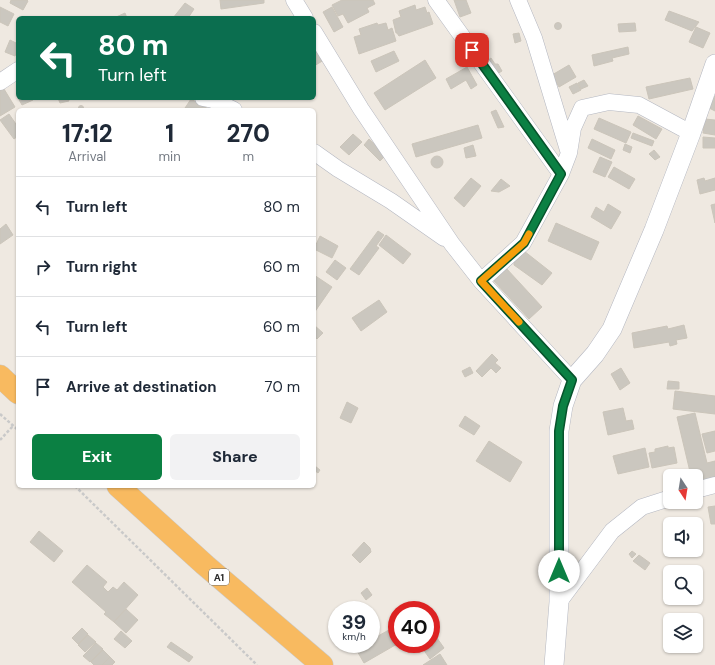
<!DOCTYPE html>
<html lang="en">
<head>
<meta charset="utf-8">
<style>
  body { margin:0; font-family:"DM Sans",sans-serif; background:#f2f2f3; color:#1f2937; height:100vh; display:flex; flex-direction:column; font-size:15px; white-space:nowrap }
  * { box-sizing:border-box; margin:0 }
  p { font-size:13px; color:#747a83 }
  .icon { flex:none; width:22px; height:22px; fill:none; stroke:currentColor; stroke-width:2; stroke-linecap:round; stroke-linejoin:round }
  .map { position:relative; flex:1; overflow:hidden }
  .sheet { position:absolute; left:16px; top:108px; width:300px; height:380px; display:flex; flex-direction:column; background:#fff; border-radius:6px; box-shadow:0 1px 3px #0004 }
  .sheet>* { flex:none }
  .hud { position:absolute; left:16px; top:16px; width:300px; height:84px; border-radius:6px; box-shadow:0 1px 3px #0004; background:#0b6e4f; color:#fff; overflow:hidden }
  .needle { width:26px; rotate:168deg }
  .tools { position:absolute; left:663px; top:469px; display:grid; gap:8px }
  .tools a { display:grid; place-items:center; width:40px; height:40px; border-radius:6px; background:#fff; box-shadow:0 1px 3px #0004; font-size:20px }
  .speed { position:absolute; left:328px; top:601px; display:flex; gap:8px; font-size:20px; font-weight:700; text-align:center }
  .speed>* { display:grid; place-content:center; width:52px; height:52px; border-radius:50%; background:#fff; box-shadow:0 1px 3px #0004; line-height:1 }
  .speed small { font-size:10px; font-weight:400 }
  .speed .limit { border:6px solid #d22; background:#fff; color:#111 }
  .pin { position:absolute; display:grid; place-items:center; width:34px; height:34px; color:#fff; margin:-17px; border-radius:8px; box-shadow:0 2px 6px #0006 }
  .me { position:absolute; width:44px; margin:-22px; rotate:0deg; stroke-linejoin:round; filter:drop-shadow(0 0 3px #0008) }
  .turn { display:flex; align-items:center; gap:14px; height:84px; padding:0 16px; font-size:18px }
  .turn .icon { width:52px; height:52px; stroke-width:2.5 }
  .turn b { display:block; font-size:28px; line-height:34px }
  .eta { display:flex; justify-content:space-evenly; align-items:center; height:68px; text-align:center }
  .eta b { font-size:24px; font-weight:800; line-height:28px }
  .primary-button { display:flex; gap:8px; margin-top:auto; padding:8px 16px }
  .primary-button a { flex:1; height:46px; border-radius:6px; background:#0b8043; color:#fff; font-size:16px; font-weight:800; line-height:46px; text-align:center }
  .primary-button a+a { background:#f2f2f3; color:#1f2937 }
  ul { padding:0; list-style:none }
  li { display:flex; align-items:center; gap:12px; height:60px; padding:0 16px; border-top:1px solid #e0e1e3 }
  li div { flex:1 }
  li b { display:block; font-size:15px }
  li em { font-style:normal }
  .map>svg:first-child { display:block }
</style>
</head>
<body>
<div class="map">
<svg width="715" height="665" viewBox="0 0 715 665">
  <rect width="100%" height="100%" fill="#efe9e1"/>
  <path fill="#cbc7bf" stroke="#cbc5ba" d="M11,0H27L28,1L23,10L10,3Z
    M220,0H264V3L221,9Z
    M342,0H373L375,4L367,8L369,12L348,23L343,14L338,16L332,5Z
    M454,0H466L471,13L460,17Z
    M185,3L194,9L188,18H173Z
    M415,5L416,10L425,7L427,13L429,12L433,24L399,36L397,33H396L393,20L401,17L399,11Z
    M0,7L14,14L8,26L0,22Z
    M332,7L343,27L334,32L323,12Z
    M669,11L699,22L692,31L665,20Z
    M125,13L127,18H114Z
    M554.5 26a3.5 3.5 0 1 1 7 0a3.5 3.5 0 1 1-7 0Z
    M377,23L378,25L386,23L388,30L392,28L396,41L359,54L354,37L361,35L359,29Z
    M635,23L636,31L619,32L618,24Z
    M696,27L710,33L703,48L689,42Z
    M519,33L521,41L515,43L513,34Z
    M10,40L18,44V48L15,56L5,52Z
    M314,44L324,60L314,66Z
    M628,47L629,54L612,58L613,61L594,66L592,55Z
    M394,51L399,61L376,72L371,61Z
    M491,58L495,64H498L502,71L492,77L484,63Z
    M425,60L436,78L385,110L374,93Z
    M569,65L576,77L559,87L552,75Z
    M467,67L477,85L471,89L466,80L451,89L446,79Z
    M690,78L693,89L649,99L646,87Z
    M584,80L588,86L581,89L578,83Z
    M577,83L581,90L573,94L569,87Z
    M4,89L15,107L0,116V91Z
    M18,95V98H33V100L22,105L17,96Z
    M715,96V111L709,108Z
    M58,98H68L69,101L60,103Z
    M191,99L210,110H189L185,108Z
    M78.5 108a2.5 2.5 0 1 1 5 0a2.5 2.5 0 1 1-5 0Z
    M496,110L504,127L498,128L491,112Z
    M9,114L18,127V136L14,139L0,120Z
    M638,116L662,129L656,139L633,125Z
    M599,118L631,132L626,143L594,129Z
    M705,119L715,120V135L703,133Z
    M478,125L482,138L416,157L412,144Z
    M633,133L654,141L652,146L631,138Z
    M353,134L362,142L349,155L340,147Z
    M703,137L715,138V148H703Z
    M369,139L386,155L380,161L364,145Z
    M592,139L615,150L611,159L588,148Z
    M625,144L632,147L630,153L623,150Z
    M473,145L476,156L466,158L464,148Z
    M654,150L660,157L655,160L649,154Z
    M431 162a6 6 0 1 1 12 0a6 6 0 1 1-12 0Z
    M600,157L612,162L605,177L593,172Z
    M614,167L635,179L629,189L608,177Z
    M471,178L481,186L464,207L454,198Z
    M704,178L705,181L715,178V190L700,194L697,180Z
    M501,179L510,186L499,192L491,191Z
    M608,204L621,212L611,229L591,217L596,207L604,212Z
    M715,204V223L711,205Z
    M556,223L599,242L591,260L548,241Z
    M6,224L13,235L0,244V229Z
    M378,231L384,235L376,246L379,248L359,275L350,269Z
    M386,235L411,254L403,264L379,245Z
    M320,236L338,246L332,258L314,249Z
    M524,251L552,273L542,285L514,265V261Z
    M335,260L346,268L337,280L326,272Z
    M506,268L542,307L529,319L493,280Z
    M314,275L332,287L314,313Z
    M379,300L387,312L361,331L352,318Z
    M314,325L323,333L317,339L314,336Z
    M684,325L687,338L676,340L677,344L670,346L669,342L634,348L632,333L667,326L668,329Z
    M492,354L498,360L495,363L501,368L496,373L491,368L482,377L476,371Z
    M470,367L473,373L465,377L462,371Z
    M621,368L630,383L620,390L611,374Z
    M668,381L679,382V389H667Z
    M675,391L715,396V414L673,409Z
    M347,402L358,408L351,423L340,418Z
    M623,408L626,421L632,420L634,429L608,435L603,412Z
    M695,413L707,463L715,461V481L696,486V476H691L677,417Z
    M465,416L480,426L474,435L459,426Z
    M715,431V451L707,453L702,434Z
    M489,441L522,462L510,482L476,461Z
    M668,446V448L674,447L677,463L652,468L649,453L655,452V449Z
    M645,448L649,467L618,474L613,456Z
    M315,466L320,470L318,473L314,470Z
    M715,506V524H711L708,507Z
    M39,531L63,551L54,562L30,542Z
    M364,542L370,548L371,552L360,563L352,555Z
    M632,551L636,554L632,558L629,554Z
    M639,555L650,563L645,570L633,561Z
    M87,565L107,582L103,587L108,592L113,587L117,590L124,582L138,595L114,622L104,614L106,612L72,582Z
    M367,588L372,595L366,600L361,593Z
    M126,609L138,620L126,633L114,622Z
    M397,617V644L364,663L356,649L365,644H371V640L396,626L392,620Z
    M82,628L88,634L78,644L72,638Z
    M121,631L132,641L125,648L114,639Z
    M88,635L96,642L85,652L78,645Z
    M437,638L444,648L430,659L423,649L431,644Z
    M171,642L193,657L189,662L167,647Z
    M96,643L103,649L90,662L83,656Z
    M103,650L110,657L102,665H94L91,662Z
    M440,654L447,665H423Z
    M110,657L115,662L112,665H102Z"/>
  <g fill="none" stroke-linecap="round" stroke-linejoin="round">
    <defs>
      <path id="minor" d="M294,0L305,18
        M436,0L561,174
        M518,0L534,38L568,150
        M314,32L361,109L452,244L481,281L572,380
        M0,82L18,70
        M203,98L213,100L234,110
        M314,152L338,169L391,201L444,238
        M481,281L523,243L561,174L569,153L573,128L582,108L609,102L639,105L691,133
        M696,490L715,485
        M559,602L612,531L642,507L670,498"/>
      <path id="tertiary" d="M554,665L559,602V431L563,406L572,380L595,354L612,329L654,230L691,133L715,64"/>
      <path id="trunk" d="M0,376L18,393
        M118,486L205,565L322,665"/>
    </defs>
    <use href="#minor" stroke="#b4b7c1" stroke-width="17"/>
    <use href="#tertiary" stroke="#b4b7c1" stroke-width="20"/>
    <use href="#trunk" stroke="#c9c9c9" stroke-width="23"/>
    <path stroke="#c9c9c9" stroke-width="2.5" stroke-dasharray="3 2" stroke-linecap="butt" d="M0,414L18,430
      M0,440L13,426
      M75,486L257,665"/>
    <use href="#minor" stroke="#fff" stroke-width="16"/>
    <use href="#tertiary" stroke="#fff" stroke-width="19"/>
    <use href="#trunk" stroke="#f8ba60" stroke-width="22"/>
  </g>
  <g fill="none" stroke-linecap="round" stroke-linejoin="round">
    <defs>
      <path id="route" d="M472,50L561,174L524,243L481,281L572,380L563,406L559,431V571"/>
    </defs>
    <use href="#route" stroke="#07532c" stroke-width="10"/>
    <use href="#route" stroke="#0b8043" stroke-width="7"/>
    <path stroke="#f59e0b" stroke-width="7" d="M519,322L481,281L524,243L529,234"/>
  </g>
  <g text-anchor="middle" stroke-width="3.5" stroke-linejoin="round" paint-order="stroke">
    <rect fill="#fff" stroke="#6d6d6d" stroke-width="1" x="209" y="569" width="20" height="16" rx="3"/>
    <g font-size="10" font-weight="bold" fill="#2e2e2e">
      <text x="219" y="581">A1</text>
    </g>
  </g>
</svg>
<div class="tools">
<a><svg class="needle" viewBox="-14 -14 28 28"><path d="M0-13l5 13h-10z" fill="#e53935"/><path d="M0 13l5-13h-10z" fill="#747a83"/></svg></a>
<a><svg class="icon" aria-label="sound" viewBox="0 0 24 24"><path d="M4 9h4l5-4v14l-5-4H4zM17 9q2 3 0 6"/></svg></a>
<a><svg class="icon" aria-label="search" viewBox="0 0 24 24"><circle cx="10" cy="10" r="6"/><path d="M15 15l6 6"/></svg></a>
<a><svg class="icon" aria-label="layers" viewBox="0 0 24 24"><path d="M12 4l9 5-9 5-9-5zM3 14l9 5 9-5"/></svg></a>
</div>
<div class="speed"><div>39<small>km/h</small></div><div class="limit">40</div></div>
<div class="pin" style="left:472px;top:50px;background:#d93025"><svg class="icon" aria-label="arrive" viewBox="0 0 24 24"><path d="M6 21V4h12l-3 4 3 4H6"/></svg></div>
<svg class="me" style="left:559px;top:571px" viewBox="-20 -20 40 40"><circle r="19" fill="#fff"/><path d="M0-13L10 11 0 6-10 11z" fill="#0b8043"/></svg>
<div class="hud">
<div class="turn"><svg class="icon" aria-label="left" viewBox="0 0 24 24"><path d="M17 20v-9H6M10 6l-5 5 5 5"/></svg><div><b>80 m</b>Turn left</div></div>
</div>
<section class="sheet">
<div class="eta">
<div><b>17:12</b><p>Arrival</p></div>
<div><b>1</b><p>min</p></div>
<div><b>270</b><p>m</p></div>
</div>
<ul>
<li><svg class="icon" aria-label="left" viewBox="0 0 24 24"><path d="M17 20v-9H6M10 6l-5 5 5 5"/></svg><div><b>Turn left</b></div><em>80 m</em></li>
<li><svg class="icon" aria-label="right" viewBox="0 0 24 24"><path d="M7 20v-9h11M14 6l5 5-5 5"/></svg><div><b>Turn right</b></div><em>60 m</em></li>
<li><svg class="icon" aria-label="left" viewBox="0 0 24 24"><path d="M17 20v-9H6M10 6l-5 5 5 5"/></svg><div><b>Turn left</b></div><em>60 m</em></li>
<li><svg class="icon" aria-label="arrive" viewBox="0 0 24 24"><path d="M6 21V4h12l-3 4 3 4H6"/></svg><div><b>Arrive at destination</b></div><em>70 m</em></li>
</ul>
<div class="primary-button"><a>Exit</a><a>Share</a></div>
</section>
</div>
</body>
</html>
